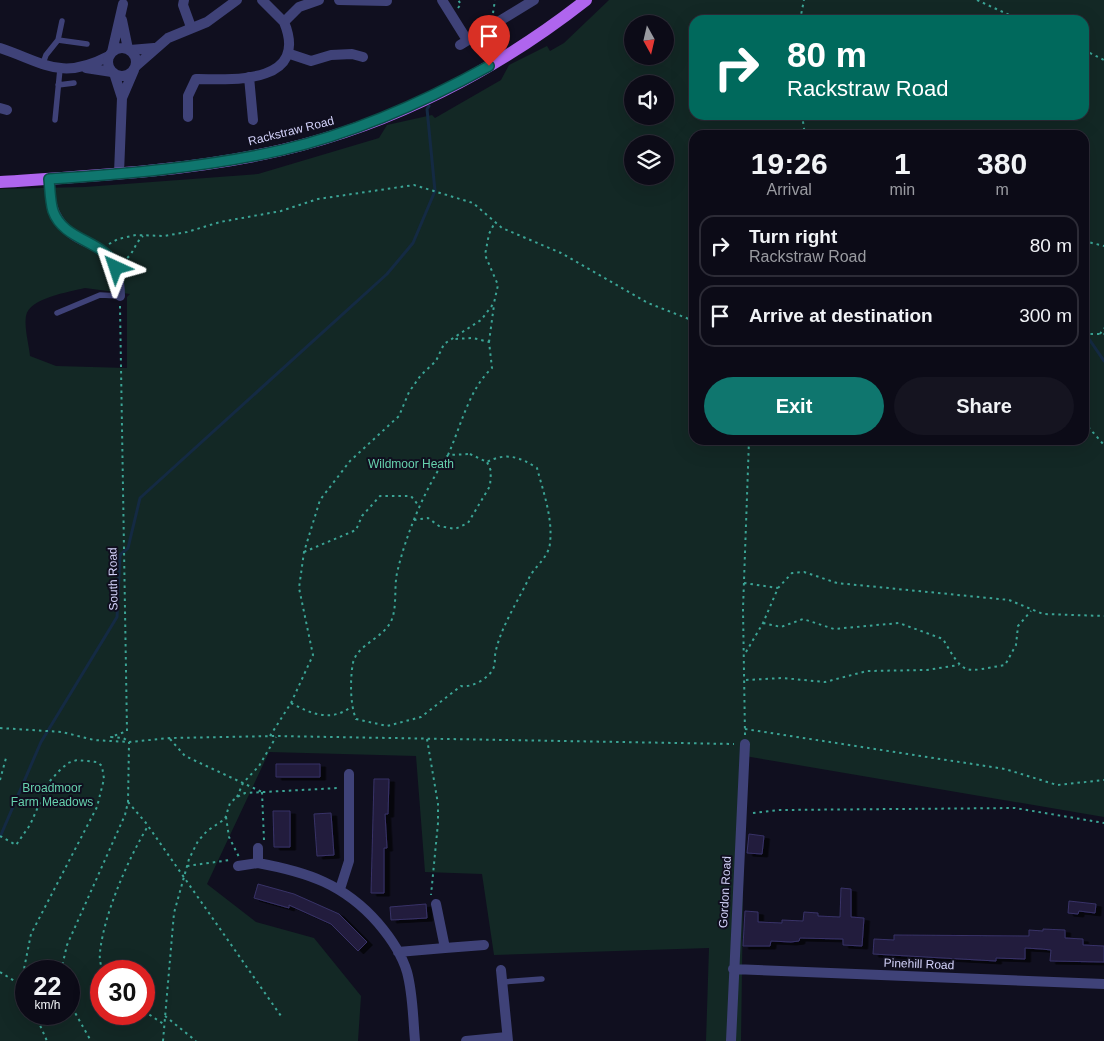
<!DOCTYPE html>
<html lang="en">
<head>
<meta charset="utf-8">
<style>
  body { margin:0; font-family:Helvetica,sans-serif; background:#151420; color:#f1f3f6; height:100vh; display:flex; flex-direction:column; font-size:19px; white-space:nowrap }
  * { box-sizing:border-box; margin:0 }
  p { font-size:16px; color:#9a9ba1 }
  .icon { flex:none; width:28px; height:28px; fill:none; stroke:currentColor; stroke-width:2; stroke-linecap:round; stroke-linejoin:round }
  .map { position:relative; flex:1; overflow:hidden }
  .panel { position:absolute; left:689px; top:130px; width:400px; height:315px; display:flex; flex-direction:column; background:#0c0b17; border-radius:15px; box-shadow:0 5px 20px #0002,0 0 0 1px #2c2b36 }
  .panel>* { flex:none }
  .hud { position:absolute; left:689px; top:15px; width:400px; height:105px; border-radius:15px; box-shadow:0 5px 20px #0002,0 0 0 1px #2c2b36; background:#00695c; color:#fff; overflow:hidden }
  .needle { width:32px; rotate:172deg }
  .controls { position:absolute; left:624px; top:15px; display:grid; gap:10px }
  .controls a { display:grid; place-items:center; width:50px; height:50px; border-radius:50%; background:#0c0b17; box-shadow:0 5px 20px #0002,0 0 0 1px #2c2b36; font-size:25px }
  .speed { position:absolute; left:15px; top:960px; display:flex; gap:10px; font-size:25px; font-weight:700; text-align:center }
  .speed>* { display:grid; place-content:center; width:65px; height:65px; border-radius:50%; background:#0c0b17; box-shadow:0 5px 20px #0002,0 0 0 1px #2c2b36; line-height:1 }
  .speed small { font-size:12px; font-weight:400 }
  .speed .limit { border:8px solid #d22; background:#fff; color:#111 }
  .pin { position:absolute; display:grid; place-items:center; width:42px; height:42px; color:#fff; margin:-51px -21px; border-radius:50% 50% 50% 0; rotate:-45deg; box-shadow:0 0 5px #0007 }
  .pin .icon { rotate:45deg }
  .me { position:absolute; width:55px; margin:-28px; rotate:318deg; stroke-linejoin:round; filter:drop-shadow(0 0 4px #0008) }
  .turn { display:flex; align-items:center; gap:18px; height:105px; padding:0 15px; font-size:22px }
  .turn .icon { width:65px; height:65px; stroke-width:2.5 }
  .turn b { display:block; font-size:35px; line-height:42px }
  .eta { display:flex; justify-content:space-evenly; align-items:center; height:85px; text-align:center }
  .eta b { font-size:30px; font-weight:700; line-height:35px }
  .primary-button { display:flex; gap:10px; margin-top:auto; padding:10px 15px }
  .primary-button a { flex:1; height:58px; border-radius:30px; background:#0f766e; color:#fff; font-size:20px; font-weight:700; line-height:58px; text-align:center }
  .primary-button a+a { background:#151420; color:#f1f3f6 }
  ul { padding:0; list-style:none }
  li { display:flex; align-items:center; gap:15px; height:62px; margin:0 10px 8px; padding:0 5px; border:2px solid #2c2b36; border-radius:15px }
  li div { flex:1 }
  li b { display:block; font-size:19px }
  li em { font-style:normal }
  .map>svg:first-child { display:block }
</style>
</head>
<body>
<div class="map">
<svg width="1104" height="1041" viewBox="0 0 1104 1041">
  <defs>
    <filter id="shadow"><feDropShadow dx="5.5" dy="3" stdDeviation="0" flood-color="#0009"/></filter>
  </defs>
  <rect width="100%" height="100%" fill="#100f1f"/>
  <path fill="#132825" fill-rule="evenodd" d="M609,0H1104V817L745,756L741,1041H706L709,948L494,955L482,874L425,872L416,756L269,752L207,884L256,922L314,938L361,996L358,1041H0V189L85,187L258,174L379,138L387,125L432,115L435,118L501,80L509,65L547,46L550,51L564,43ZM694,20H1084V115H694ZM632,24H665V56H632ZM632,84H665V116H632ZM694,135H1084V440H694ZM632,144H665V176H632ZM85,288L130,294L127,297V368L56,366L30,356C29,345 24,328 26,316C29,298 69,292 85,288ZM26,971H69V1014H26ZM101,971H144V1014H101Z"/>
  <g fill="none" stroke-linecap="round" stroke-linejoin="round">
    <path stroke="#142a43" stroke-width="3" d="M1089,339L1104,361
      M0,837L41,742L117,617L120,555L128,548L140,498L387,274L413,243L435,191L427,109L429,106"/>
  </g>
  <path fill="#211d3d" stroke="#383267" filter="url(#shadow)" d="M276,764H320V777H276Z
    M374,779H389L388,814H385L387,848H384V893H371Z
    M273,811H290V847H274Z
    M331,813L334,855L317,856L314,814Z
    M749,834L764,836L762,854L747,853Z
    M258,884L294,894L339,914L367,942L358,951L331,924L289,905V908L254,898Z
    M841,888L851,889V917L864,918L862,946L843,945V939L800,938L799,941L791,942L771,941L770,946H743L745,911L758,912V922L782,923V920L803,921L804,912L818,913V916L840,917Z
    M1069,901L1096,904L1095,913L1079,911L1078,914L1068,913Z
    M426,904L427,918L391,920L390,907Z
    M1043,929L1065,930V938L1083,939V945L1104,946V962L1050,961L1051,950L1042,949L1025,948V959L996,958V961L873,954L874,939L894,940V935L1029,936V930L1043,931Z"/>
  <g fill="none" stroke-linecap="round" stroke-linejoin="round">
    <path stroke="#3ba495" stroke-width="2" stroke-dasharray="2.5 4" stroke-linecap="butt" d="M977,0L1020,20
      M458,8L461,4L458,0
      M493,13L495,0
      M800,20L804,0
      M1084,50L1104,60
      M802,115L805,135
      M1084,241L1104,246
      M109,244L118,239L136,235L164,236L187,232L220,222L281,211L318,199L414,185L473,203L502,228L561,253L648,303L694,321
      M122,262C135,254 133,245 143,236
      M120,306L127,731L111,737L123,738L128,741
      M1084,334H1104
      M1100,334L1104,328
      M489,342L494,305
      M1084,422L1104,445
      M470,454L487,462C506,452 520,457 537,468C543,491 553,518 550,543C549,557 535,566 529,578C518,601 502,625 496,650C494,656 496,664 493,669C488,679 471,688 461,686L421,717L387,726L356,719C350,705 350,678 353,663C357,644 385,638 392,619C397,605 394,588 397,573C406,534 425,488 448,455Z
      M448,455C461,426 469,389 492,368L489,342L473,338L455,339
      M414,520L428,518L439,526L455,529L468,523L490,486L491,471L487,462
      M304,552L356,530L362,516L380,496H411L419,506
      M744,583L778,588
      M763,623L781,627L803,619L834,629L899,623L943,639C965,677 963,672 1005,665L1016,645L1018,626L1031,611
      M746,652L763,623L778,588L792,573L804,572L837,583L1009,600L1043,614L1104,616
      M746,680L782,678L825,682L867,671L927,670L959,665
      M291,703C311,714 331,722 351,707
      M0,728L62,732L94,740L129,742L170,738L276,736L734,744
      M745,729L1005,769L1057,785L1104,780
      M745,735L743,609L749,440
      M270,736L291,703L313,655L299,588L304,552L320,500L350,461L399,416L409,392L421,375L436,361L444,344L481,320L494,303L498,285L485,255L489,234L495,222
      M170,739L185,756L262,792
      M427,739L438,804V823L431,895
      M0,780L6,758
      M262,792L264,840
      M237,797L243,783L259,766L276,737
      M128,802L146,823L281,1016
      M753,813L780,810L1015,808L1104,823
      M226,817L229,837L239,857
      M0,836L16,845L30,825L49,782L59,771L68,763L77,760L97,762L102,766L104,779L97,807L31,934L21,984L26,995
      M187,866L230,860
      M61,971L67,945L125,815L128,802L129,742
      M102,971C101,965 99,958 100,952C104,914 128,859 148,826
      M0,972L21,985
      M69,1002L91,1041
      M144,1011L165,1025
      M35,1014L47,1041
      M165,1016L196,1041
      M163,1041L174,913L189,859L198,841L207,831L225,819L230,803L237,797L245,793L339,788"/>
    <path stroke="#3f4278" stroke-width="5.5" d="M58,40L87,44
      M42,66L46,55L58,40L62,21
      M58,85L74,83
      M55,120L60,69
      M57,313L100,295L120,296
      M502,982L542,979"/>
    <path stroke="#3f4278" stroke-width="10" d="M184,0L183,5L191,27
      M262,0L284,22
      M339,0L387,1
      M442,0L467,40
      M460,45L534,0
      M0,48C45,63 61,81 109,56
      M130,50L154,48
      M290,54L311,61L331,55L352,54L363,57
      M136,66L168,38L207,22L237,0
      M86,68L112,72
      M249,77L253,120
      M0,108L7,110
      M188,117V96L196,79C236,80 309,83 284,22L299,7L319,0
      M49,179C50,190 50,203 55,213C76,257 119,231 120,296
      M258,848V863C307,872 344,884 378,923C390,937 402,955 407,972C413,994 413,1019 415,1041
      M238,866L258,863
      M340,889L349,861V774
      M445,948L484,945
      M398,952L445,948L436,904
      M733,969L1104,984
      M501,970L508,1041
      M466,1041L507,1037
      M731,1041L745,744"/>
    <path stroke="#3f4278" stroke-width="10" d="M122,20L128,49
      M108 62a14 14 0 1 1 28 0a14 14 0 1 1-28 0Z
      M112,52L123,4
      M114,73L122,98L119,173
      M122,98L134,70"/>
    <path stroke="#af65ee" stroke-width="12" d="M0,182C93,176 191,171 282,150C393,124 497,70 586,0"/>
  </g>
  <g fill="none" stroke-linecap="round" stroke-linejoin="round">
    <defs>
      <path id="route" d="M116,268C106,240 64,242 53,211C50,201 50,189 49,179C127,174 207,167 282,150C355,133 424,102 489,66"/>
    </defs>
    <use href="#route" stroke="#0a4d48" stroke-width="12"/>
    <use href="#route" stroke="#0f766e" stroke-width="9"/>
  </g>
  <g text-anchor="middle" stroke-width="4" stroke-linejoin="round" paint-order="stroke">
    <g font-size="12" fill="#d3d2fa" stroke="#100f1f">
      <text transform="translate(291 131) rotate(-14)" y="4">Rackstraw Road</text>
      <text transform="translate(113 579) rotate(-91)" y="4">South Road</text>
      <text transform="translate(725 892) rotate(-87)" y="4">Gordon Road</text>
      <text transform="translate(919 964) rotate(2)" y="4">Pinehill Road</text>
    </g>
    <g font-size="12" fill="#66d1ad" stroke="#100f1f">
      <text x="411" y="468">Wildmoor Heath</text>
      <text x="52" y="792">Broadmoor<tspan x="52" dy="14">Farm Meadows</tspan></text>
    </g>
  </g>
</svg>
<div class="controls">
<a><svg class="needle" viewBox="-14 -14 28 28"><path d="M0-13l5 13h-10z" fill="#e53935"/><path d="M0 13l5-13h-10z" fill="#9a9ba1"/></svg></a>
<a><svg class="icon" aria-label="sound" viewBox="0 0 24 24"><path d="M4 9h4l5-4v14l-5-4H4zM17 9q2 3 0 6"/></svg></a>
<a><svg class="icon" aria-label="layers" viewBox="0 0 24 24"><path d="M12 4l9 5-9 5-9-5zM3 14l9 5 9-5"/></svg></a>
</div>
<div class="speed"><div>22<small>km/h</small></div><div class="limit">30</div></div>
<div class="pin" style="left:489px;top:66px;background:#d93025"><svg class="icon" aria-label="arrive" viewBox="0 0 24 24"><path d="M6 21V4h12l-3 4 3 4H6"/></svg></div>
<svg class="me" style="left:116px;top:268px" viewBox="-20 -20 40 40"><path d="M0-17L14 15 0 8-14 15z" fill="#0f766e" stroke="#fff" stroke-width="4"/></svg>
<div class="hud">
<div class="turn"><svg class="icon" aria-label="right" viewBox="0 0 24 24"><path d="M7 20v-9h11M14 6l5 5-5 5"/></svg><div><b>80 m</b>Rackstraw Road</div></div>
</div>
<section class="panel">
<div class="eta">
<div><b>19:26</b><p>Arrival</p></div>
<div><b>1</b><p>min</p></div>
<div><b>380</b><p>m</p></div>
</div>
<ul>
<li><svg class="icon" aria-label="right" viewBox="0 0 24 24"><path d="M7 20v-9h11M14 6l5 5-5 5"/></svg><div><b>Turn right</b><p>Rackstraw Road</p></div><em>80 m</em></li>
<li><svg class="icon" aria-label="arrive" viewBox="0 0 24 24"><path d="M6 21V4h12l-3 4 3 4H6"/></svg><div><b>Arrive at destination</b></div><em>300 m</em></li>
</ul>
<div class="primary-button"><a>Exit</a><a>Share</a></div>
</section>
</div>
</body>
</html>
